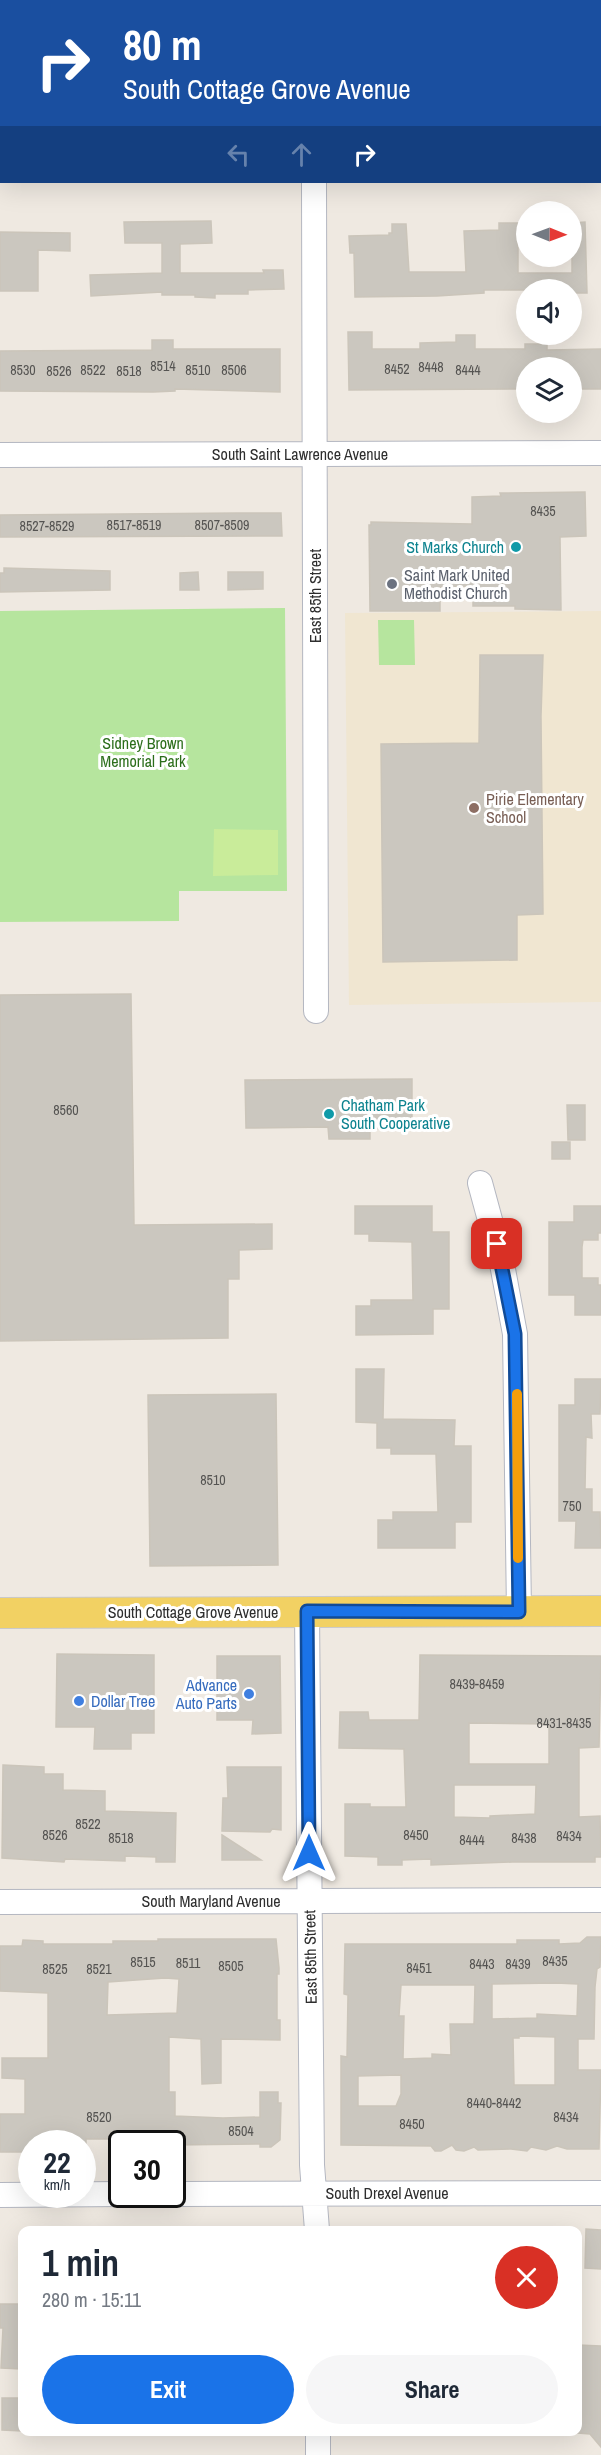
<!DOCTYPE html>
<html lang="en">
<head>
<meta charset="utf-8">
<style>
  body { margin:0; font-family:"Archivo Narrow",sans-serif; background:#f6f6f7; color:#1f2937; height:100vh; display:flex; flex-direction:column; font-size:22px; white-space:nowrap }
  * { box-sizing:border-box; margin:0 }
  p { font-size:20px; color:#747a83 }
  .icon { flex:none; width:33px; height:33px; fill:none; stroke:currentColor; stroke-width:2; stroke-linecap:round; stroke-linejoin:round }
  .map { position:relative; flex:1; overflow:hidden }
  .panel { position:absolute; left:18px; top:2226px; width:564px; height:210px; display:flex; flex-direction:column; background:#fff; border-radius:12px; box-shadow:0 6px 24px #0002 }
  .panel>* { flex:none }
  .hud { position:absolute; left:0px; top:0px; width:602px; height:183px; box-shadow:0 6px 24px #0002; background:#1a4fa0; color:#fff; overflow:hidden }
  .needle { width:39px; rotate:91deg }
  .fabs { position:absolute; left:516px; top:201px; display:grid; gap:12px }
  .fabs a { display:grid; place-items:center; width:66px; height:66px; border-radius:50%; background:#fff; box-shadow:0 6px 24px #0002; font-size:30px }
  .speed { position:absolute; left:18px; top:2130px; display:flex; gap:12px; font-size:30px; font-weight:700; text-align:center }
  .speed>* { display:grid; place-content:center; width:78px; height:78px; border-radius:50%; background:#fff; box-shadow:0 6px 24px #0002; line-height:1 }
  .speed small { font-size:15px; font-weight:400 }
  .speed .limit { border:3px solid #111; border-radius:9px; background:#fff; color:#111 }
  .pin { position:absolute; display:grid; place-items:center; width:51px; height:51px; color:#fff; margin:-26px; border-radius:12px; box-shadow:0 3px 9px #0006 }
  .me { position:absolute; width:66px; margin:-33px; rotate:0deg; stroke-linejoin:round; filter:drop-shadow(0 0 4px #0008) }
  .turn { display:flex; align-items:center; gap:21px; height:126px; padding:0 24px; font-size:27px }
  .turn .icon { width:78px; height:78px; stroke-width:2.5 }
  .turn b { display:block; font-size:42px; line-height:51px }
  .lanes { display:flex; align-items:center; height:57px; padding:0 24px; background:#0003; justify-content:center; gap:30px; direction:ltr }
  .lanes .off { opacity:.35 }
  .round { display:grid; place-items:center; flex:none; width:63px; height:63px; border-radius:32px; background:#f6f6f7 }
  .headline { display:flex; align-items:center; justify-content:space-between; height:102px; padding:0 24px }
  h1 { font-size:36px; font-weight:800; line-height:45px }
  .button { display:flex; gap:12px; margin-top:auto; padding:12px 24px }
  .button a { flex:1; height:69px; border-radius:36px; background:#1a73e8; color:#fff; font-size:24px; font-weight:800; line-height:69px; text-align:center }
  .button a+a { background:#f6f6f7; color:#1f2937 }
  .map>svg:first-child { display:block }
</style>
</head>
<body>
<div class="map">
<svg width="601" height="2455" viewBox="0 0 601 2455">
  <rect width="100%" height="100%" fill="#efe9e1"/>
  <path fill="#f0e6d1" d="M601,611V1002L349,1005L345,613Z"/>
  <path fill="#b6e59e" d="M285,608L287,891H179V921L0,922V611Z
    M378,620H414L415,665H379Z"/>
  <path fill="#c9ec9a" d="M214,829L278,830V875L213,876Z"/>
  <path fill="#cbc7bf" stroke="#cbc5ba" stroke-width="1.5" fill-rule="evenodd" d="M211,221L212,243L180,244V273H264L263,270H283L284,289L248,290V294H215V298L195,297V295H162V292L91,296L90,275L162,273V243H125L124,222Z
    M585,222L587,293H572V290H484V293L437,296L355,297L354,253H350L349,236L389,235V233H392V224H406L409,272H466L464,231L499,230V223H518V273H572V223Z
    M0,232L70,233V251L38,250V291H0Z
    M348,332H372V349H420V343L456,342V335H475V349H525V344H547V350L601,349V389H572V368H526V389L349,390Z
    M152,340H173V349H280V392L175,389V391L153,392L0,391V351L152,350Z
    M585,492L586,536L560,537L561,610L515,609V606H473V586L440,587V611H370L369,525H371V522L472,524V497L501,496L500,493Z
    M238,513H281L282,536L0,537V515Z
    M4,568L110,571V590L0,592V573H4Z
    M198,572L199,590H180V573Z
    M228,572H263V589L228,590Z
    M480,655H543L541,716L543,914L517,915V960L383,962L381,744L479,743Z
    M131,994L134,1225L272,1224V1249L239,1250V1279H228V1338L0,1341V995Z
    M412,1079V1128L370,1129V1139H329L328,1127L246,1128L245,1080Z
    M567,1105H585V1140H568Z
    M552,1142H570V1159H552Z
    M355,1206H432V1232H449V1309H433V1334L356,1335V1306H371V1300H413L412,1242L369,1241V1234H355Z
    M574,1206H601V1233H598V1240H583L582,1247V1278H598V1285H601V1315H575V1295H549V1222H574Z
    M356,1369H384L383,1419L455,1420L454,1446H471V1522H455V1548H378V1520H393V1512H438L436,1454H391V1448H377V1423L356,1422Z
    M575,1379H601L600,1414H591L592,1438L586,1437L585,1489H592V1512H600L601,1548H575L576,1521H559V1405H575Z
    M276,1394L278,1565L150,1566L148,1395Z
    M57,1654L154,1655V1733H131V1749H94L95,1727H56Z
    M420,1655L601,1656L599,1747L579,1748V1817L600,1816L601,1857H595V1862H512L431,1865V1859L402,1860V1865H378V1857L345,1856V1804H370V1807H406L404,1749L339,1748L340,1712H368L369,1720H419ZM469,1723L549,1724V1764H469ZM454,1785H536L535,1814L490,1816V1818L454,1817Z
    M217,1656H280L281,1733L252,1734L253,1720H217Z
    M3,1765L44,1767V1774H63V1790L105,1791V1811L176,1813L175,1862H156V1857L125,1856V1861L65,1859L64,1862L2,1858Z
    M227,1767H281V1830L272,1829L270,1832L222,1831L223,1798H228Z
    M222,1835L261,1860H222Z
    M587,1937H601L600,1967L597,1969L595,1987L594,2039H578V2070H601L599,2149H567L557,2146L546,2150L531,2147L527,2151L511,2149L478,2150L474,2147L464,2151L456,2150L452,2145L441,2151H435L431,2146L341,2145V2056L347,2057L348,1995L344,1994L345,1944H517V1940H559V1944L580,1943ZM556,1983L578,1984L577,2016L537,2014V2018L492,2019V1984ZM401,1985H475L474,2024H450L451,2055L432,2054V2058L403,2059L404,2016H399ZM519,2036L555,2037V2085H514L513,2038H519ZM401,2075V2094L396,2106H358V2076Z
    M158,1939H276L279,1968V1974H277V2020H280V2040L221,2039V2083L202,2084L201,2039L169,2037V2092H175V2116L223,2118L260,2117V2092H278V2103H281L280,2140L271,2147H260V2144L172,2145L120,2144V2139H86V2143L32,2144V2152H0V2114H25V2079L2,2078V2058H48V1993L0,1991V1946H22L23,1940L43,1941V1944H113V1941H158ZM165,1978L179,1979L177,2013L107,2015L108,1982Z
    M586,2229L601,2230V2269L585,2268Z
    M0,2304H22L21,2369L1,2368L3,2328H0Z
    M578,2345L601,2346V2447L590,2434L578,2433Z
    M2,2398H22V2431L2,2430Z"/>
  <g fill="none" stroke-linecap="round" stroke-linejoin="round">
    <defs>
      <path id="minor" d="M313,0V2
        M600,67H601
        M0,69H2
        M314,182L316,1011
        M0,455L601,453
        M480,1183L502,1264L515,1334L519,1612
        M307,1611L312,2165L317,2230
        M0,1902L601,1900
        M172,2194L601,2193
        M0,2195L122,2194
        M318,2432V2455"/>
      <path id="major" d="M0,1613L601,1611"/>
    </defs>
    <use href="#minor" stroke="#b4b7c1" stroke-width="26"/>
    <use href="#major" stroke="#c9c9c9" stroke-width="32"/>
    <use href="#minor" stroke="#fff" stroke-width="24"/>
    <use href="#major" stroke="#f2d163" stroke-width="30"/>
  </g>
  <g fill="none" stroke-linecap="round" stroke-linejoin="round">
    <defs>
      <path id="route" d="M309,1853L307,1611L519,1612L515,1334L497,1244"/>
    </defs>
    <use href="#route" stroke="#114b97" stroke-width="15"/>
    <use href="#route" stroke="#1a73e8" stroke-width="10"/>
    <path stroke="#f59e0b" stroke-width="10" d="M517,1394L518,1558"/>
  </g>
  <g fill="#0f9aa8" stroke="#fff" stroke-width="2">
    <circle cx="516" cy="547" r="6"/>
    <circle cx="329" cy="1114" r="6"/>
  </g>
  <circle fill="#6b7280" stroke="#fff" stroke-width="2" cx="392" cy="584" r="6"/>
  <circle fill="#8d6e63" stroke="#fff" stroke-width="2" cx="474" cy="808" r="6"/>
  <g fill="#3f7fe0" stroke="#fff" stroke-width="2">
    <circle cx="249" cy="1694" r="6"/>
    <circle cx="79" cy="1701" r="6"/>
  </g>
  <g text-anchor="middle" stroke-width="6" stroke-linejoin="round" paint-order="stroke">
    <g font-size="14" fill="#555452">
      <text x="163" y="371">8514</text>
      <text x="431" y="372">8448</text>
      <text x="397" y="374">8452</text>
      <text x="23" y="375">8530</text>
      <text x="93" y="375">8522</text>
      <text x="198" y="375">8510</text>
      <text x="234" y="375">8506</text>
      <text x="468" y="375">8444</text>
      <text x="59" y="376">8526</text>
      <text x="129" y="376">8518</text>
      <text x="543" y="516">8435</text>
      <text x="134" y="530">8517-8519</text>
      <text x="222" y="530">8507-8509</text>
      <text x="47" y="531">8527-8529</text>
      <text x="66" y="1115">8560</text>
      <text x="213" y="1485">8510</text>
      <text x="572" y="1511">750</text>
      <text x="477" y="1689">8439-8459</text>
      <text x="564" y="1728">8431-8435</text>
      <text x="88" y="1829">8522</text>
      <text x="55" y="1840">8526</text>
      <text x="416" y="1840">8450</text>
      <text x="569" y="1841">8434</text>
      <text x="121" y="1843">8518</text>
      <text x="524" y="1843">8438</text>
      <text x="472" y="1845">8444</text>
      <text x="555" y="1966">8435</text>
      <text x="143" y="1967">8515</text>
      <text x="188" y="1968">8511</text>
      <text x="482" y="1969">8443</text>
      <text x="518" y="1969">8439</text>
      <text x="231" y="1971">8505</text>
      <text x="419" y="1973">8451</text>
      <text x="55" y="1974">8525</text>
      <text x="99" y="1974">8521</text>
      <text x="494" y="2108">8440-8442</text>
      <text x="99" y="2122">8520</text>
      <text x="566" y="2122">8434</text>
      <text x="412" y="2129">8450</text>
      <text x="241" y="2136">8504</text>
    </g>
    <g font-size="16" fill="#2e2e2e" stroke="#fff">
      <text x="300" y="460">South Saint Lawrence Avenue</text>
      <text transform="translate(315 596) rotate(-90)" y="6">East 85th Street</text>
      <text x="193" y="1618">South Cottage Grove Avenue</text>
      <text x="211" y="1907">South Maryland Avenue</text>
      <text transform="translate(310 1957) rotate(-91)" y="6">East 85th Street</text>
      <text x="387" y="2199">South Drexel Avenue</text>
    </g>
    <g font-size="16" fill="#0d838f" stroke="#fff" text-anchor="end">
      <text x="504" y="553">St Marks Church</text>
      <text x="341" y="1111" text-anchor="start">Chatham Park<tspan x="341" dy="18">South Cooperative</tspan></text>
    </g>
    <g font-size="16" fill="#5b616d" stroke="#fff" text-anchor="start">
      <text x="404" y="581">Saint Mark United<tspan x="404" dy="18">Methodist Church</tspan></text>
    </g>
    <g font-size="16" fill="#2c6e1b" stroke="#fff">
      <text x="143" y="749">Sidney Brown<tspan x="143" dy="18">Memorial Park</tspan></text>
    </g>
    <g font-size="16" fill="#785e54" stroke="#fff" text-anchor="start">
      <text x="486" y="805">Pirie Elementary<tspan x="486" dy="18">School</tspan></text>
    </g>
    <g font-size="16" fill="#366cbe" stroke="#fff" text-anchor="end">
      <text x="237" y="1691">Advance<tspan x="237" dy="18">Auto Parts</tspan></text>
      <text x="91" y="1707" text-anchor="start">Dollar Tree</text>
    </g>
  </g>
</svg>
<div class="fabs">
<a><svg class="needle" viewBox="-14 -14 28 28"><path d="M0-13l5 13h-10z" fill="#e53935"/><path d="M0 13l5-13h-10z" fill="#747a83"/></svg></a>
<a><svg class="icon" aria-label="sound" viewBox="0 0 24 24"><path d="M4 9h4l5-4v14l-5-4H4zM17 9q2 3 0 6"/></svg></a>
<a><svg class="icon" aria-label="layers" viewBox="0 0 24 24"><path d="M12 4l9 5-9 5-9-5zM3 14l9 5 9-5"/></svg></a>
</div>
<div class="speed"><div>22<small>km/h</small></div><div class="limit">30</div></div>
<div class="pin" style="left:497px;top:1244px;background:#d93025"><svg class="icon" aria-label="arrive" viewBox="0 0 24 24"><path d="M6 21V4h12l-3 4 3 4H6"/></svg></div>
<svg class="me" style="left:309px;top:1853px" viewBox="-20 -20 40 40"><path d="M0-17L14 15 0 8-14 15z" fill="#1a73e8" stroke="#fff" stroke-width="4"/></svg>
<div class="hud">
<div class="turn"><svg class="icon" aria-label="right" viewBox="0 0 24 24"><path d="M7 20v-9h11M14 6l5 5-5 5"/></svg><div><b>80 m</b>South Cottage Grove Avenue</div></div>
<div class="lanes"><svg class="icon off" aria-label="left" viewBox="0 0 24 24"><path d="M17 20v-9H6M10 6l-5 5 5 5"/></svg><svg class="icon off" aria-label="ahead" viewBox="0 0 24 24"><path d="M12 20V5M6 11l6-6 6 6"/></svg><svg class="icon" aria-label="right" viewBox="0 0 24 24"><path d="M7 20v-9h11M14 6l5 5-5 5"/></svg></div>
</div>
<section class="panel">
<div class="headline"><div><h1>1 min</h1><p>280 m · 15:11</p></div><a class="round" style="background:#d93025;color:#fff"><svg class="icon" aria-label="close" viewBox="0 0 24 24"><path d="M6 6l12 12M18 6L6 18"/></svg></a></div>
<div class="button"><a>Exit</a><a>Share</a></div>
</section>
</div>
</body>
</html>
